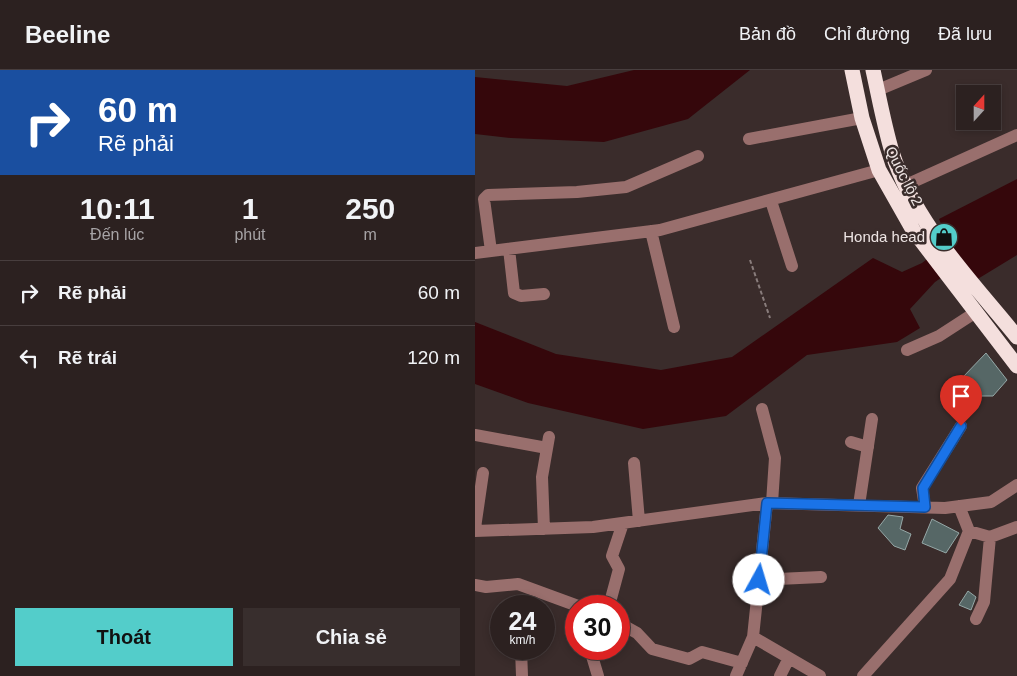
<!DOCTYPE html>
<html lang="vi">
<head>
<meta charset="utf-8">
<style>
  body { margin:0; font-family:Arial,sans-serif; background:#382e2d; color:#f1f3f6; height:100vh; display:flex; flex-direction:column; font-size:19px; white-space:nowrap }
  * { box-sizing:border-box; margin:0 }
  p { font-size:16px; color:#a6a3a5 }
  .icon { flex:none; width:28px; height:28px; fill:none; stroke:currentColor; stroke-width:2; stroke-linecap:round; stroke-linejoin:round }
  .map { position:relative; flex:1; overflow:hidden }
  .drawer { display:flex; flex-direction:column; background:#2c2120; width:475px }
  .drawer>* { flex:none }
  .guide { background:#1a4fa0; color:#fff; overflow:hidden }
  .needle { width:32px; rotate:21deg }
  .tools { position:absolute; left:481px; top:15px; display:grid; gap:10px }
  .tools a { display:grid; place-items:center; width:45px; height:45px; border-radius:0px; background:#2c2120; box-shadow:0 2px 8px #0003,0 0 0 1px #483e3e; font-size:25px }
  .speed { position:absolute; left:15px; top:525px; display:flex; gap:10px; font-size:25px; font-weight:700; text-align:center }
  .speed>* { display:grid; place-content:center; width:65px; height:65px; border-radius:50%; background:#2c2120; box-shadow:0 2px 8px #0003,0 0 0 1px #483e3e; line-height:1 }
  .speed small { font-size:12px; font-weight:400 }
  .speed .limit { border:8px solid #d22; background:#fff; color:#111 }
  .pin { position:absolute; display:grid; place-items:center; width:42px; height:42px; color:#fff; margin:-51px -21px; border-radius:50% 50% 50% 0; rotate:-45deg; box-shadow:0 0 5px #0007 }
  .pin .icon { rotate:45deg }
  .me { position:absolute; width:55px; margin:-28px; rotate:6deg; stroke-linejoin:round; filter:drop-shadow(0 0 4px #0008) }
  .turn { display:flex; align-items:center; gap:18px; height:105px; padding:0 15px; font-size:22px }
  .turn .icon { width:65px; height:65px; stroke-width:2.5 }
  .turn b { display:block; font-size:35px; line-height:42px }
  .eta { display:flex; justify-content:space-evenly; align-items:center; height:85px; text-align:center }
  .eta b { font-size:30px; font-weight:700; line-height:35px }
  .action { display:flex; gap:10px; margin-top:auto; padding:10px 15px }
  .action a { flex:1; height:58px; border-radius:0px; background:#53cdca; color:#111; font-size:20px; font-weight:700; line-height:58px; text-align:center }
  .action a+a { background:#382e2d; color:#f1f3f6 }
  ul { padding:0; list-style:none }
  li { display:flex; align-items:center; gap:15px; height:65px; padding:0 15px; border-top:1px solid #483e3e }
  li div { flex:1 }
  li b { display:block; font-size:19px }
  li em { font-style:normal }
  header { display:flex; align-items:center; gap:30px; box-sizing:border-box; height:70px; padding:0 25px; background:#2c2120; border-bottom:1px solid #483e3e }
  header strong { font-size:24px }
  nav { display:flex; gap:28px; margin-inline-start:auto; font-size:18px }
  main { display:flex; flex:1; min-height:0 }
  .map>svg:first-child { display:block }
</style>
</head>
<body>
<header>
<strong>Beeline</strong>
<nav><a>Bản đồ</a><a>Chỉ đường</a><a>Đã lưu</a></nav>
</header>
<main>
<section class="drawer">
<div class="guide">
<div class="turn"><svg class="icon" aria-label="right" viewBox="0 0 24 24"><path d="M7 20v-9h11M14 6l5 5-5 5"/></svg><div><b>60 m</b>Rẽ phải</div></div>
</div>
<div class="eta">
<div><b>10:11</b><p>Đến lúc</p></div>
<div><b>1</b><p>phút</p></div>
<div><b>250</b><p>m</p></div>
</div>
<ul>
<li><svg class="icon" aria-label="right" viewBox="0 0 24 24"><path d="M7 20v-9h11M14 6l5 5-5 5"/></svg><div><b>Rẽ phải</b></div><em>60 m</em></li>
<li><svg class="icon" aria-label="left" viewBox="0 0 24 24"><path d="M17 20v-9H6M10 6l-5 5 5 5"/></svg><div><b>Rẽ trái</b></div><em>120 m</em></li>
</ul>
<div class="action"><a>Thoát</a><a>Chia sẻ</a></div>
</section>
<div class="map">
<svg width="542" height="606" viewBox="0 0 542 606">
  <rect width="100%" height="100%" fill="#3a2c2b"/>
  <path fill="#35070b" d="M159,0H275L213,49L129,72L36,68L0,64V7L92,16Z
    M542,109V185L501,210L488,193L460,212L435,239L445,258L422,272L332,285L251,346L168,359L53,333L0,314V252L81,284L186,300L257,287L398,188L427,202L447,193L474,172L464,149Z"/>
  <path fill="#566766" stroke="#95a8a7" d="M511,283L532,310L518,326H504L488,307Z
    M413,445L428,447L425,459L436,464L430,480L419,476L403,458Z
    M457,449L484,463L471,483L447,473Z
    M493,521L501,527L496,540L484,535Z"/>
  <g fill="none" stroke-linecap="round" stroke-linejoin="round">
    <path stroke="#897d7c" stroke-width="2" stroke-dasharray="4 2.5" stroke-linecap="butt" d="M275,190L295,248"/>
    <path stroke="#996f6d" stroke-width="12" d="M403,20L451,0
      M274,69L387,48
      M431,115L542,65
      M296,131L317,196
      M176,161L199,257
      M34,179L39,223L46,226L69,224
      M16,181L9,129L13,125L102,122L151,117L223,86
      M0,183L185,160L404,100
      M432,280L464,266L501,242
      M287,339L300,388L297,433
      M0,365L72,378
      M376,372L393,377
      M159,393L164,451
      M384,435L397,349
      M450,437L447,418L486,356
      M0,458L8,403
      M69,459L67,407L74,367
      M0,461L118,457L292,433L470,438L516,432L542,415
      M494,461L515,467L542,457
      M284,510L346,507
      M0,515L11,517L43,514L103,536
      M134,536L144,499L137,486L148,453
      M501,549L509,532L515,467
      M144,553L162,563L177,579L214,589L227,582L267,593
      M278,567L345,606
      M46,579L47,606
      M117,586L123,606
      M261,606L278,567L292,433
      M305,606L314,588
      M388,606L475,509L494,461L484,436"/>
    <path stroke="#f4dfdd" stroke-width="15" d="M377,0L387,48L404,100L438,160L542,296
      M398,0C404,27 409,55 417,82C439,153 496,210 542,267"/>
  </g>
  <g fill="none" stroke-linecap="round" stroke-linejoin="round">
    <defs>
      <path id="route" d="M284,510L292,433L450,437L448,418L486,356"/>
    </defs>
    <use href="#route" stroke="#114b97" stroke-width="12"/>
    <use href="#route" stroke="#1a73e8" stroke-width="9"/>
  </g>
  <defs>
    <symbol id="shop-disc" viewBox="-11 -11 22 22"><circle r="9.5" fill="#53cdca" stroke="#3a2c2b"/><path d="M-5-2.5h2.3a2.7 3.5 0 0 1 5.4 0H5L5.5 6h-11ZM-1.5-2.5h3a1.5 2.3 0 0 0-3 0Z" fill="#111"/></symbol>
  </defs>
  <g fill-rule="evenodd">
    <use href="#shop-disc" x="453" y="151" width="32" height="32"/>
  </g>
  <g text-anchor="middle" stroke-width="5" stroke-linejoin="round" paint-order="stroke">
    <g font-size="15" fill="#ede4e3" stroke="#3a2c2b">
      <text transform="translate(429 106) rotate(63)" y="5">Quốc lộ 2</text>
    </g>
    <g font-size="15" fill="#ede4e3" stroke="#3a2c2b" text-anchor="end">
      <text x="450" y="172">Honda head</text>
    </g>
  </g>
</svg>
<div class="tools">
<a><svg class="needle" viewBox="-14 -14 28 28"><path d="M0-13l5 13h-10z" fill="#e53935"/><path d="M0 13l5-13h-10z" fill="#a6a3a5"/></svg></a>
</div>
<div class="speed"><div>24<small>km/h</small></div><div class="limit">30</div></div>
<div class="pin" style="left:486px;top:356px;background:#d93025"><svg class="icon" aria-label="arrive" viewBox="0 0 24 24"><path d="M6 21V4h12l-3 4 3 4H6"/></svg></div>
<svg class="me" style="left:284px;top:510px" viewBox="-20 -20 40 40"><circle r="19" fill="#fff"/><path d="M0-13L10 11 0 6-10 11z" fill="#1a73e8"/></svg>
</div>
</main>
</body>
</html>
